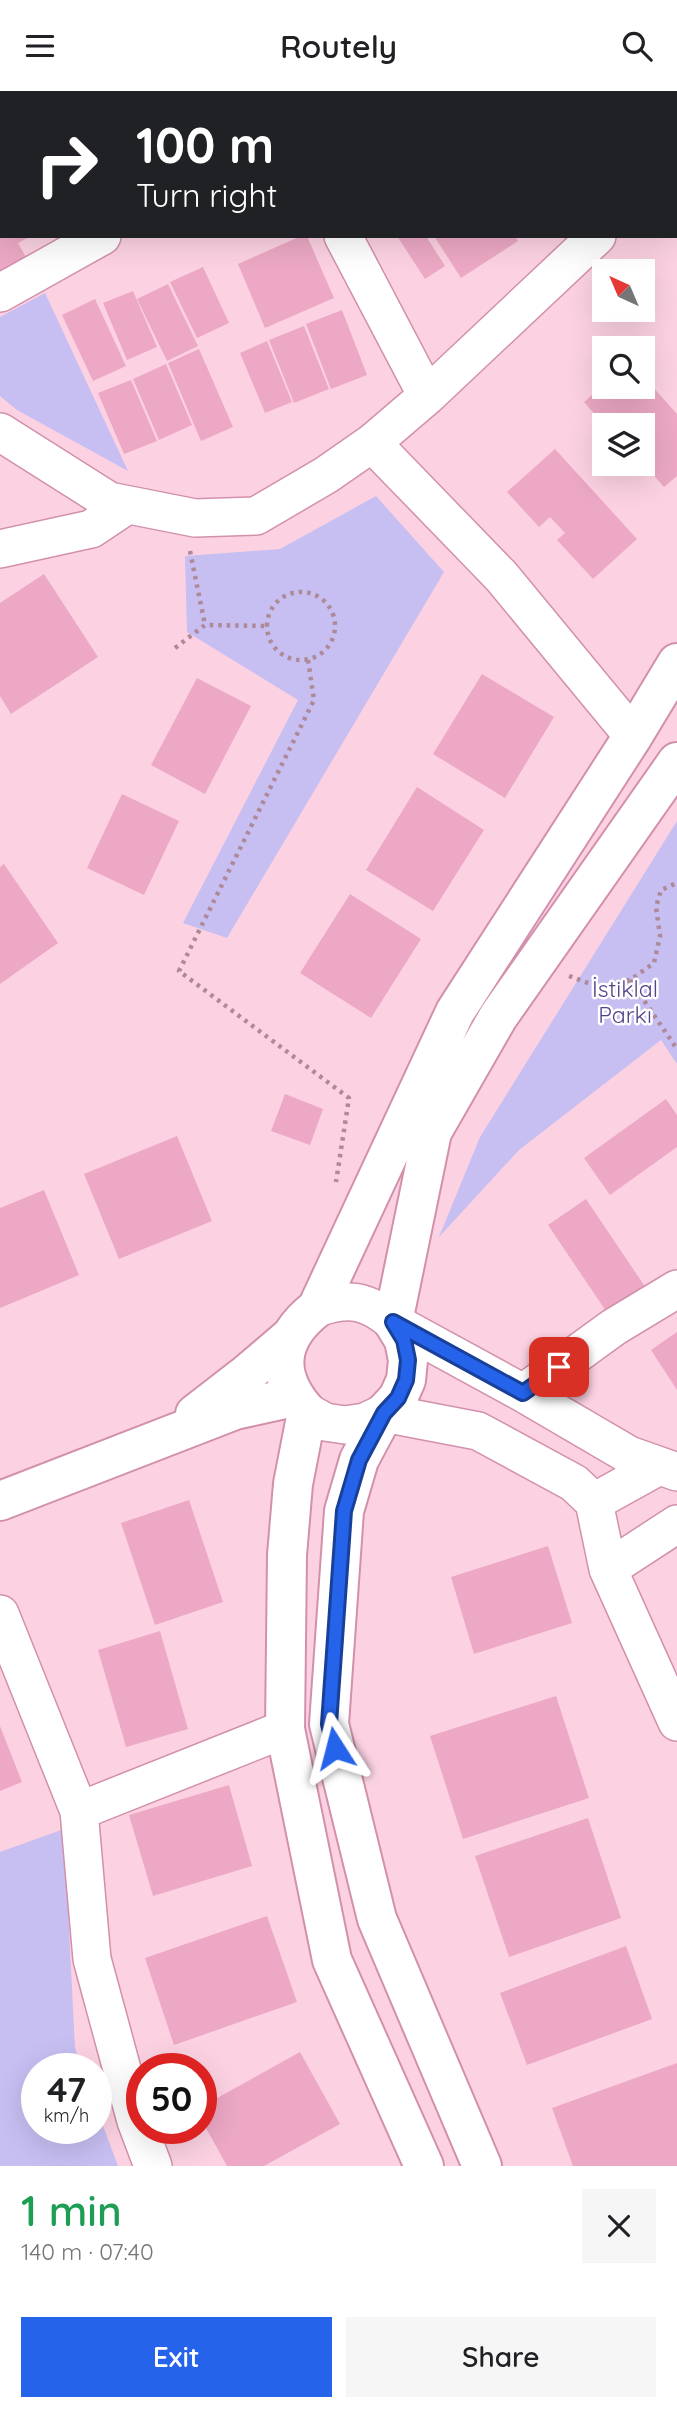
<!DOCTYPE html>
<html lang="en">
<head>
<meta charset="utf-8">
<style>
  body { margin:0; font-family:Quicksand,sans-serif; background:#f6f6f6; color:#202124; height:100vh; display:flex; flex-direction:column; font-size:26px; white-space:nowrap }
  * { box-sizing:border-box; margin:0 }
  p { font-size:23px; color:#757577 }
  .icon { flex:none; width:38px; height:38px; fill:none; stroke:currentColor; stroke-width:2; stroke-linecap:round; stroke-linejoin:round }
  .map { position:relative; height:2075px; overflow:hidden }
  .sheet { display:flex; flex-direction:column; background:#fff; flex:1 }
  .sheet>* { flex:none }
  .banner { position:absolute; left:0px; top:0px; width:677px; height:147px; box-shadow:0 7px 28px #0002; background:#202124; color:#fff; overflow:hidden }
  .needle { width:46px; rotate:316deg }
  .fabs { position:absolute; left:592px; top:168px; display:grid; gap:14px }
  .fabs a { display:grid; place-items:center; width:63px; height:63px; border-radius:0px; background:#fff; box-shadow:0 7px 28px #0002; font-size:35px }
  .speed { position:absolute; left:21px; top:1962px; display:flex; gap:14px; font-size:35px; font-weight:700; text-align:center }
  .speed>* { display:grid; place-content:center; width:91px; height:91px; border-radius:50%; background:#fff; box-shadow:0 7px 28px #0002; line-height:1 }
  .speed small { font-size:18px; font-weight:400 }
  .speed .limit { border:10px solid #d22; background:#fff; color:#111 }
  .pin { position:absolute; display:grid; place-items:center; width:60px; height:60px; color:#fff; margin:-30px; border-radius:14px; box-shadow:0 4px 10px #0006 }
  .me { position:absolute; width:77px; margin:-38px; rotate:351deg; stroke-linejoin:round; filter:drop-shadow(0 0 5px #0008) }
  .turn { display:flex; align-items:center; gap:24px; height:147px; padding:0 21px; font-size:32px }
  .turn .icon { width:91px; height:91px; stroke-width:2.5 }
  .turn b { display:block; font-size:49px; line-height:60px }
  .round { display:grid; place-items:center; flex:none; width:74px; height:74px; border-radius:0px; background:#f6f6f6 }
  .headline { display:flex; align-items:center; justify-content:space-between; height:119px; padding:0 21px }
  h1 { font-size:42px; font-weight:600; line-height:52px; color:#1e9e55 }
  .primary-button { display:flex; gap:14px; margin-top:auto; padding:14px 21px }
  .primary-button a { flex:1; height:80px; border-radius:0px; background:#2563eb; color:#fff; font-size:28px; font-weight:600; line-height:80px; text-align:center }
  .primary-button a+a { background:#f6f6f6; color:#202124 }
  header { display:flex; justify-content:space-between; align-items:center; height:91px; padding:0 21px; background:#fff; font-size:32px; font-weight:600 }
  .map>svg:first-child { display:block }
</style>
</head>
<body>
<header><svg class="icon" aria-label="menu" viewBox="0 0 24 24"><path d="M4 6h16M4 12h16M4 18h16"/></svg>Routely<svg class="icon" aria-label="search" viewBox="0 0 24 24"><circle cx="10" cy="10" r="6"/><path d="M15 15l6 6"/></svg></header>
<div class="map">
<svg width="677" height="2075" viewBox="0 0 677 2075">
  <rect width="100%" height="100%" fill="#fcd2e2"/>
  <path fill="#c7bef2" d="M45,202L128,380L17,319L0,305V226Z
    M376,405L444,481L227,847L183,832L298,609L187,541L185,465L280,458Z
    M677,730V973L661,949L519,1059L439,1146L480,1046Z
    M64,1738L75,1957L82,1977L37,1978V2037H96V2016L118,2075H0V1761Z"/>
  <path fill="#eca8c4" d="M0,145H31L18,152L27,168L0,182Z
    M301,145H307L334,207L265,237L238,173Z
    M397,145H426L445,175L425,188Z
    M434,145H515L518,150L461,187Z
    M203,176L229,232L197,247L170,191Z
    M168,193L198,255L167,270L137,208Z
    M133,200L157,256L127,269L103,212Z
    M95,208L126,275L93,290L62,224Z
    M342,219L367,284L331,298L306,233Z
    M304,235L329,298L294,312L269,249Z
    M267,250L292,311L265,322L240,262Z
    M199,258L233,336L201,350L168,272Z
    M166,273L192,334L159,349L133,288Z
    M642,284L677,323V385L664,396L642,371V351L650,344L642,334H604L584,311L604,293V296H642Z
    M131,289L157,350L124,363L98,302Z
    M555,358L637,448L593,488L557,449L565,442L550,426L539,436L507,401Z
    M44,483L98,566L11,623L0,605V512Z
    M482,583L554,626L505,707L433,663Z
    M197,587L251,615L205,703L151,674Z
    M417,696L484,739L433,820L366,779Z
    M122,703L179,730L144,804L87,777Z
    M4,773L58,852L0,893V776Z
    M350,803L421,848L371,927L300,882Z
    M285,1003L323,1018L310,1054L271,1040Z
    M666,1008L677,1024V1056L610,1104L584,1067Z
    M177,1045L212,1130L119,1168L84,1083Z
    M44,1099L79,1184L0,1217V1117Z
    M586,1108L650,1203L612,1229L548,1134Z
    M677,1241V1299L651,1259Z
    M189,1409L223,1511L155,1534L121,1432Z
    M548,1455L572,1532L474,1563L451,1486Z
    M160,1540L188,1638L126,1656L98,1559Z
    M556,1605L589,1707L463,1748L430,1645Z
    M0,1635L22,1691L0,1700Z
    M229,1694L252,1775L153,1805L129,1724Z
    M588,1727L621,1827L509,1866L475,1765Z
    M267,1825L297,1911L174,1954L145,1867Z
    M626,1855L652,1928L527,1974L500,1902Z
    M300,1961L340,2033L264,2075H227L201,2028V2016Z
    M677,1972V2075H573L552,2017Z"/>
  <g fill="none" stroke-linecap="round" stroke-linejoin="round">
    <defs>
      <path id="minor" d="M267,0L268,2
        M360,2L364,0
        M676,71L677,70
        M343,145L427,305
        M0,202L102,145
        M0,341L109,410L195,427L256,425L326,384L372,352L427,305L597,145
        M372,352L501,485L633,645
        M0,458L91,438L127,414
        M317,1217C349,1206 367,1209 393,1231L523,1302L629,1364L677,1381
        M523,1302L614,1236L677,1198
        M307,1321L325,1331L345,1334L365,1331L384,1322L478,1340L574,1392L594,1411L608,1478L677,1631
        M594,1411L659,1375
        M608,1478L677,1433
        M0,1523L79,1720L92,1868L136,2030L153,2075
        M79,1720L285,1638"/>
      <path id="tertiary" d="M195,1323L248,1282L289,1247
        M0,1410L235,1319L294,1306"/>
      <path id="secondary" d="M424,2075L332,1869L285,1638L287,1464L293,1393L307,1321C274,1284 277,1248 317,1217L455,921L633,645L677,572
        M482,2075L377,1828L329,1633L344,1420L359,1369L384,1322L398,1307L406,1289L408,1269L404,1249L393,1231L432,1041L498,926L677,671"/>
    </defs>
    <use href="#minor" stroke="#d290ac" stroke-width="40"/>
    <use href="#tertiary" stroke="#d290ac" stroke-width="42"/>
    <use href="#secondary" stroke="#d290ac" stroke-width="42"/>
    <path stroke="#ae8a98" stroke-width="4.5" stroke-dasharray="3.5 5" stroke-linecap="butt" d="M190,460L205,534
      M267 535a34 34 0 1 1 68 0a34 34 0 1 1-68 0Z
      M175,557L205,534L267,535
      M308,569L314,609L179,880L349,1007L336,1091
      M569,885L596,895L630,889L654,872L660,845L656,816L661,799L677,792
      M630,889L677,958"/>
    <use href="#minor" stroke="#fff" stroke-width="37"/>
    <use href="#tertiary" stroke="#fff" stroke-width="38"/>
    <use href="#secondary" stroke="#fff" stroke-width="38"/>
  </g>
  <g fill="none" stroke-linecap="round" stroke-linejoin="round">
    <defs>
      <path id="route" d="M335,1657L329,1633L344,1420L359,1369L384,1322L398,1307L406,1289L408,1269L404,1249L393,1231L523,1302L559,1276"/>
    </defs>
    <use href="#route" stroke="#184099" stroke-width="18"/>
    <use href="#route" stroke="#2563eb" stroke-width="12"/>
  </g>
  <g text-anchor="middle" stroke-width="5" stroke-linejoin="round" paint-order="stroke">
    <g font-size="23" fill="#55428c" stroke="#fff">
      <text x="625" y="906">İstiklal<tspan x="625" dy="26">Parkı</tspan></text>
    </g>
  </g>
</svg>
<div class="fabs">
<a><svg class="needle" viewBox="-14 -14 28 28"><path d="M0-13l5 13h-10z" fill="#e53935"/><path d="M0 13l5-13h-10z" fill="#757577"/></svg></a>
<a><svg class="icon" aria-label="search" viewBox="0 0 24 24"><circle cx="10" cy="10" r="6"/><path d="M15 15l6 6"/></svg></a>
<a><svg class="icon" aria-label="layers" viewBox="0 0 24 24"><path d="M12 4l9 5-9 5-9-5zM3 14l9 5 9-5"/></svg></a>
</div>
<div class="speed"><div>47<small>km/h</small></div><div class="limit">50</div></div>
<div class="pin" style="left:559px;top:1276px;background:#d93025"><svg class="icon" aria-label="arrive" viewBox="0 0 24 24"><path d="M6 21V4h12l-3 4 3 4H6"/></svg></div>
<svg class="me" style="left:335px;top:1657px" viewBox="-20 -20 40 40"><path d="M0-17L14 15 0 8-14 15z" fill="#2563eb" stroke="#fff" stroke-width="4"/></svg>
<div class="banner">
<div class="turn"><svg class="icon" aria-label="right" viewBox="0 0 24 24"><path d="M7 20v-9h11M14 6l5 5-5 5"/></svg><div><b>100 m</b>Turn right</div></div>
</div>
</div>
<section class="sheet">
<div class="headline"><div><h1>1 min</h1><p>140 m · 07:40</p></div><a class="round"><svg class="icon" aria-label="close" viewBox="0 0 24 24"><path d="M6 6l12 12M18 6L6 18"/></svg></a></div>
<div class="primary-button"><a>Exit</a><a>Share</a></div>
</section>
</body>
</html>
